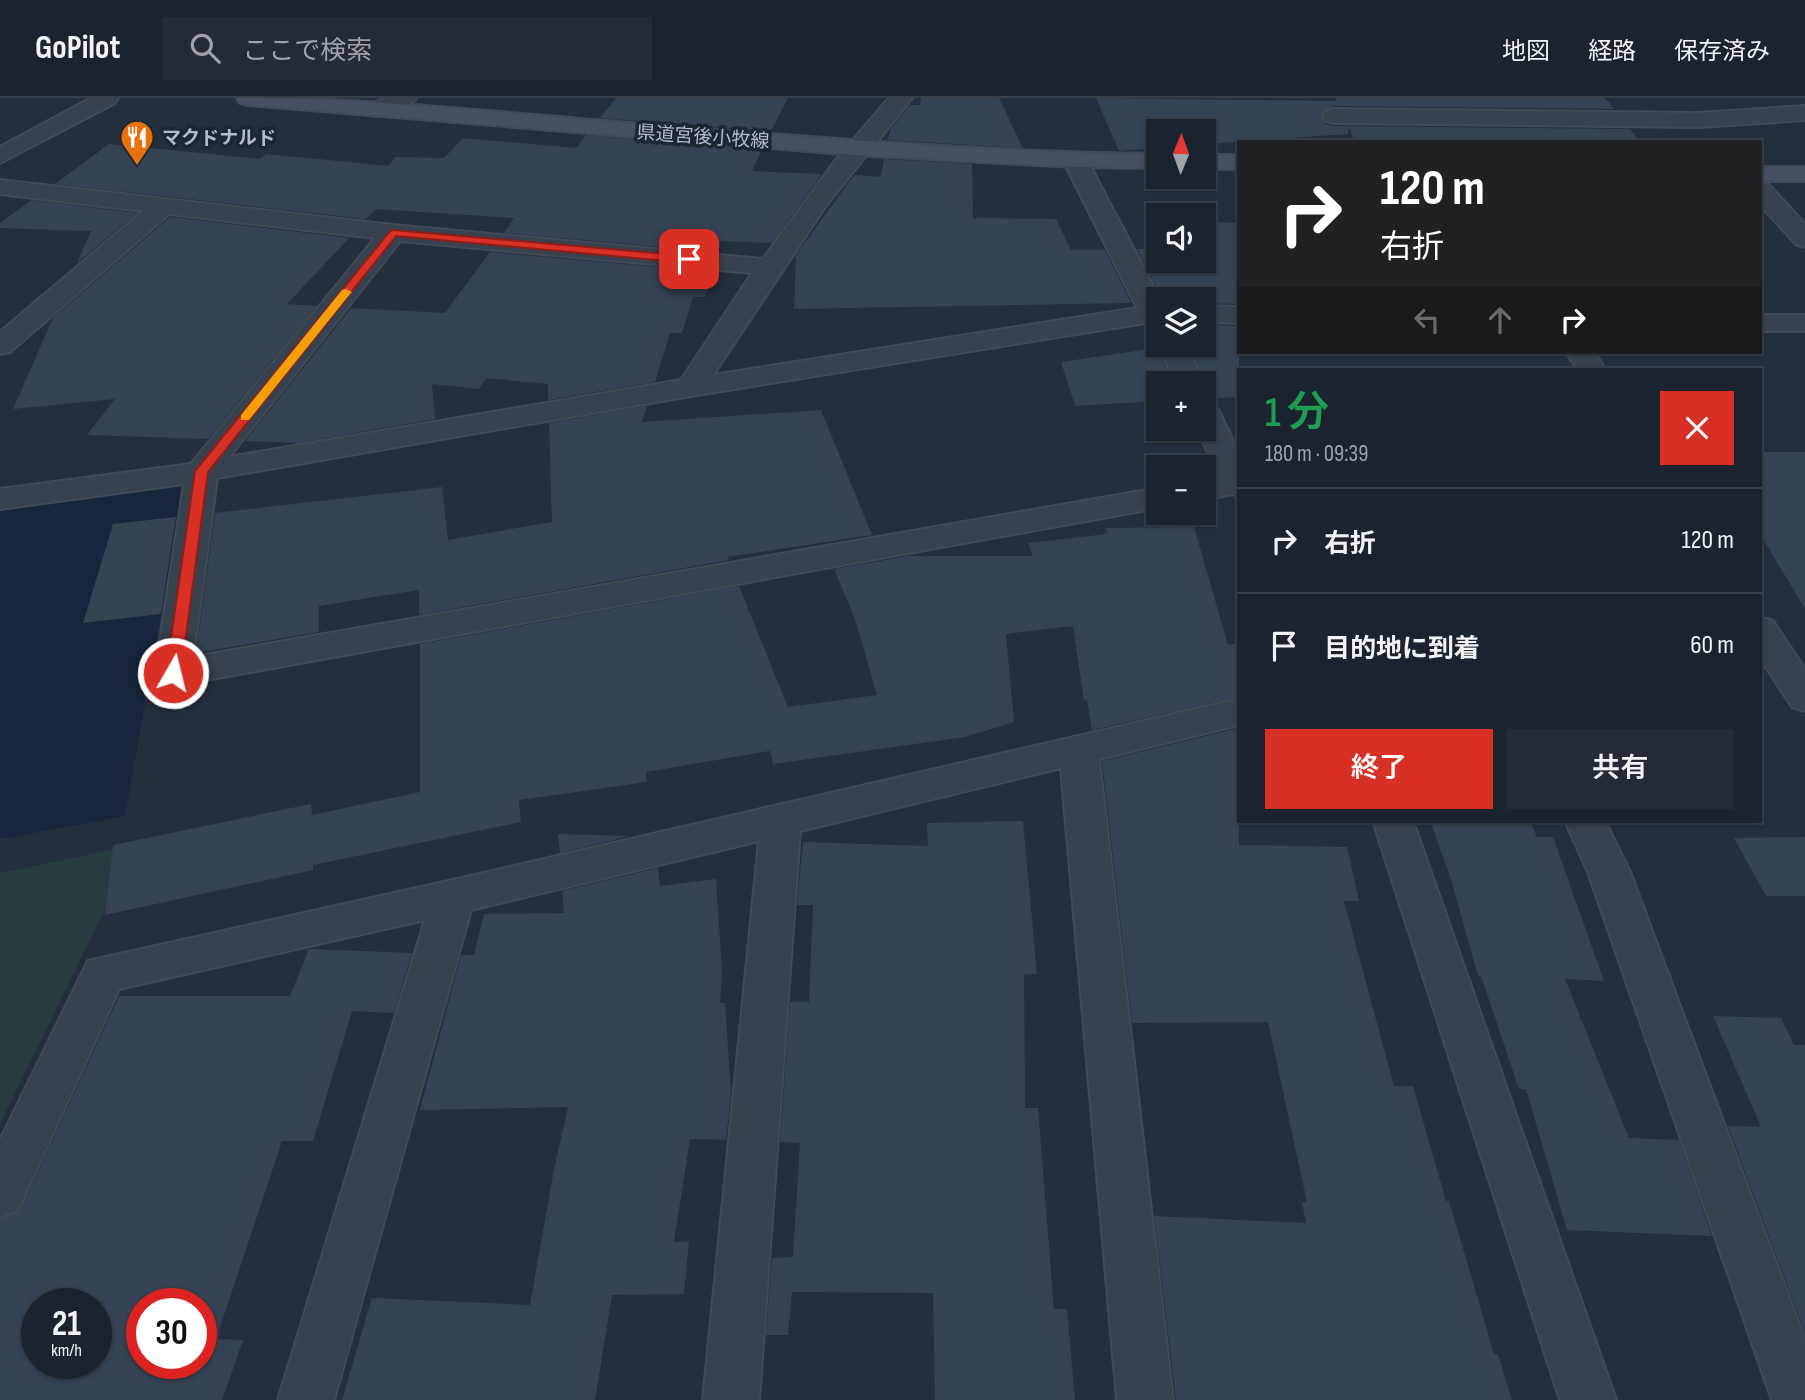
<!DOCTYPE html>
<html lang="ja">
<head>
<meta charset="utf-8">
<style>
  body { margin:0; font-family:"Sofia Sans Condensed","Noto Sans JP",sans-serif; background:#242b36; color:#f1f3f6; height:100vh; display:flex; flex-direction:column; font-size:26px; white-space:nowrap }
  * { box-sizing:border-box; margin:0 }
  p { font-size:23px; color:#a0a4aa }
  .icon { flex:none; width:38px; height:38px; fill:none; stroke:currentColor; stroke-width:2; stroke-linecap:round; stroke-linejoin:round }
  .map { position:relative; flex:1; overflow:hidden }
  .side { position:absolute; left:1237px; top:270px; width:525px; height:455px; display:flex; flex-direction:column; background:#1b232e; border-radius:0px; box-shadow:0 2px 5px #0004,0 0 0 2px #39404a }
  .side>* { flex:none }
  .guide { position:absolute; left:1237px; top:42px; width:525px; height:214px; border-radius:0px; box-shadow:0 2px 5px #0004,0 0 0 2px #39404a; background:#202124; color:#fff; overflow:hidden }
  .needle { width:46px; rotate:1deg }
  .buttons { position:absolute; left:1146px; top:21px; display:grid; gap:14px }
  .buttons a { display:grid; place-items:center; width:70px; height:70px; border-radius:0px; background:#1b232e; box-shadow:0 2px 5px #0004,0 0 0 2px #39404a; font-size:35px }
  .speed { position:absolute; left:21px; top:1190px; display:flex; gap:14px; font-size:35px; font-weight:700; text-align:center }
  .speed>* { display:grid; place-content:center; width:91px; height:91px; border-radius:50%; background:#1b232e; box-shadow:0 2px 5px #0004,0 0 0 2px #39404a; line-height:1 }
  .speed small { font-size:18px; font-weight:400 }
  .speed .limit { border:10px solid #d22; background:#fff; color:#111 }
  .pin { position:absolute; display:grid; place-items:center; width:60px; height:60px; color:#fff; margin:-30px; border-radius:14px; box-shadow:0 4px 10px #0006 }
  .me { position:absolute; width:77px; margin:-38px; rotate:8deg; stroke-linejoin:round; filter:drop-shadow(0 0 5px #0008) }
  .turn { display:flex; align-items:center; gap:24px; height:147px; padding:0 28px; font-size:32px }
  .turn .icon { width:91px; height:91px; stroke-width:2.5 }
  .turn b { display:block; font-size:49px; line-height:60px }
  .lanes { display:flex; align-items:center; height:66px; padding:0 28px; background:#0003; justify-content:center; gap:35px; direction:ltr }
  .lanes .off { opacity:.35 }
  .round { display:grid; place-items:center; flex:none; width:74px; height:74px; border-radius:0px; background:#242b36 }
  .overview { display:flex; align-items:center; justify-content:space-between; height:119px; padding:0 28px }
  h1 { font-size:42px; font-weight:600; line-height:52px; color:#1e9e55 }
  .primary-button { display:flex; gap:14px; margin-top:auto; padding:14px 28px }
  .primary-button a { flex:1; height:80px; border-radius:0px; background:#d93025; color:#fff; font-size:28px; font-weight:600; line-height:80px; text-align:center }
  .primary-button a+a { background:#242b36; color:#f1f3f6 }
  ul { padding:0; list-style:none }
  li { display:flex; align-items:center; gap:21px; height:105px; padding:0 28px; border-top:2px solid #39404a }
  li div { flex:1 }
  li b { display:block; font-size:26px }
  li em { font-style:normal }
  header { display:flex; align-items:center; gap:42px; box-sizing:border-box; height:98px; padding:0 35px; background:#1b232e; border-bottom:2px solid #39404a }
  header strong { font-size:33px }
  nav { display:flex; gap:38px; margin-inline-start:auto; font-size:24px }
  .search { width:490px; height:63px; background:#242b36; display:flex; align-items:center; gap:18px; box-sizing:border-box; padding:0 24px; border-radius:0px; color:#a0a4aa; font-size:26px }
  .map>svg:first-child { display:block }
</style>
</head>
<body>
<header>
<strong>GoPilot</strong>
<div class="search"><svg class="icon" aria-label="search" viewBox="0 0 24 24"><circle cx="10" cy="10" r="6"/><path d="M15 15l6 6"/></svg>ここで検索</div>
<nav><a>地図</a><a>経路</a><a>保存済み</a></nav>
</header>
<div class="map">
<svg width="1805" height="1302" viewBox="0 0 1805 1302">
  <rect width="100%" height="100%" fill="#242f3e"/>
  <path fill="#263c3f" d="M136,747L0,1026V775Z"/>
  <path fill="#17263c" d="M186,376L125,718L0,741V404Z"/>
  <path fill="#364354" fill-rule="evenodd" d="M616,0H788L771,33L600,20Z
    M921,0H999L1023,50L888,42L890,32L910,7H920Z
    M1096,0L1336,3L1335,0H1605L1614,11L1334,8L1324,12L1321,19L1325,26L1334,28L1630,31L1639,43L1355,44L1348,29V36L1204,46V33H1158V50L1119,53Z
    M586,37L762,52L752,73L822,76L772,145L721,143L718,154L504,135L514,120L376,111L366,121L55,86L109,46L260,61L266,56L389,68L395,59L444,60L463,40L576,50Z
    M884,61L972,66L973,120L1056,121L1071,152H1105L1131,205L794,211L796,157L854,77L881,79Z
    M32,102L137,115L77,165L91,133L0,130V125Z
    M170,119L349,140L287,206L317,208L208,341L87,337L115,301L13,311L53,220Z
    M1204,124L1239,125V206L1204,205V201H1163L1137,151H1158V163H1204Z
    M490,154L712,174L705,199H693L682,235H670L655,284L548,302V286L486,280L479,291L432,286L435,321L298,345L245,343L351,210L445,215Z
    M1204,227L1239,228V299L1204,301V290L1208,284L1188,247H1204Z
    M1156,250L1174,285H1158V303L1075,308L1061,264Z
    M647,308L642,324L821,312L872,437L728,459L729,462L419,517V492L319,508V534L196,555L215,415L442,389L448,442L552,424L549,325Z
    M1760,354H1805V511L1760,436Z
    M176,419L161,516L83,525L113,426Z
    M1194,429L1228,547L1239,545V599L1092,632L1087,602L1084,603L1073,528L1006,536L1014,624L965,639L773,666L770,653L646,674L647,684L519,702L521,724L313,767V772L105,817L113,747L311,706L312,717L420,694V546L739,488L788,609L877,597L855,521L834,471L908,458H1033L1028,445L1107,436L1106,430Z
    M1239,630V747L1347,749L1359,803H1344L1394,988H1413L1446,1103H1449L1494,1256H1498L1512,1302H1176L1154,1118L1306,1125L1302,1104H1307L1268,924L1132,925L1102,663Z
    M1023,723L1037,876H1024L1025,1010H1038L1054,1211H1067L1075,1302H935L933,1195L792,1194L788,1237H766L772,1160L793,1159L800,1045L780,1044L790,904H809L813,807H797L803,744L928,748L927,725Z
    M1430,723H1530L1537,739H1553L1604,883L1565,881L1629,1040L1679,1042L1712,1138L1567,1132L1526,991H1519L1481,878H1478L1451,781Z
    M558,736L630,738L560,755Z
    M1805,739V798H1766L1734,740Z
    M658,770L660,788L716,781L722,874L720,905H725L731,994L726,1042L690,1041L674,1144H689L684,1196L612,1197L595,1302H342L372,1200L530,1207L554,1071L568,1009L420,1012L461,857H474L484,816L564,815L562,793Z
    M309,851L412,855L394,915L352,913L313,1043H282L216,1241L243,1242L222,1302H0V1121L20,1113L119,898H290ZM37,1206H96V1265H37ZM142,1206H201V1265H142Z
    M1713,918L1781,920L1794,947H1805V1235L1728,1028L1761,1029Z"/>
  <g fill="none" stroke-linecap="round" stroke-linejoin="round">
    <defs>
      <path id="minor" d="M386,0H416C407,11 383,20 369,17L366,12L369,7Z
        M889,0H912L825,109L713,277L1137,210L1063,62L1067,57H1083L1087,62L1160,201L1158,232L1148,230L1145,225L691,298L217,380L193,559L1158,390V410L173,588L160,584L155,575L184,386L0,411V391L191,366L375,140L169,116L10,254L0,256V234L143,113L0,96V82L393,127L763,161L835,63ZM400,143L752,175L681,282L229,359Z
        M1805,8V22L1698,29L1334,25L1326,23L1323,18L1326,13L1334,11L1698,15Z
        M1204,208L1239,209V225L1204,224Z
        M1760,217H1805V233H1760Z
        M1158,245L1185,247L1206,285L1204,287L1177,285L1157,247Z
        M1566,254H1594L1605,271H1577Z
        M1204,304L1215,307L1219,313L1239,355V398L1232,396L1204,402V382L1219,379L1197,331H1204Z
        M1760,519L1773,523L1805,571V613L1792,609L1760,560Z
        M1239,601V627L1099,661L1173,1302H1117L1061,670L800,733L759,1302H703L759,743L471,812L334,1302H278L425,822L119,891L18,1112L0,1119V1042L88,863L453,782Z
        M1373,723H1413L1616,1302H1560Z
        M1565,723H1605L1630,774L1805,1242V1302H1772L1588,774Z"/>
      <path id="tertiary" d="M91,0H118L115,5L0,65V49Z
        M1760,85L1769,87L1805,126V149L1796,146L1760,107Z"/>
      <path id="secondary" d="M237,0C352,0 466,11 581,21C773,36 965,54 1158,56V70L1075,69L855,57L248,7L240,5Z
        M1204,57H1239V71H1204Z
        M1760,69H1805V83H1760Z"/>
    </defs>
    <use href="#minor" stroke="#414a57" stroke-width="4"/>
    <use href="#tertiary" stroke="#414a57" stroke-width="4"/>
    <use href="#secondary" stroke="#414a57" stroke-width="4"/>
    <use href="#minor" fill="#38414e" fill-rule="evenodd"/>
    <use href="#tertiary" fill="#38414e" fill-rule="evenodd"/>
    <use href="#secondary" fill="#465061" fill-rule="evenodd"/>
  </g>
  <path fill="#d93025" stroke="#8d1f18" stroke-width="2" d="M393,132L689,158L694,161L689,165L396,138L208,374L181,575L173,580L168,578L166,575L195,373L390,133Z"/>
  <path fill="#f59e0b" d="M346,191L352,194L350,196L249,322H241V317L342,192Z"/>
  <defs>
    <symbol id="restaurant-pin" viewBox="-11 -11 22 30"><path d="M0 17L-7.5 6A9.5 9.5 0 1 1 7.5 6Z" fill="#e8710a" stroke="#1d2633"/><path d="M-5-6h1v4h1v-4h1v4h1v-4h1v5L-1.5 .5V6h-2V.5L-5-1ZM5-6V6H3V1.5H1.5Q1.5-4 5-6Z" fill="#fff"/></symbol>
  </defs>
  <g fill-rule="evenodd">
    <use href="#restaurant-pin" x="118" y="20" width="38" height="52"/>
  </g>
  <g text-anchor="middle" stroke-width="7" stroke-linejoin="round" paint-order="stroke">
    <g font-size="19" fill="#b4bcc9" stroke="#1d2633">
      <text transform="translate(703 38) rotate(4)" y="7">県道宮後小牧線</text>
    </g>
    <g font-size="19" font-weight="bold" fill="#b4bcc9" stroke="#1d2633" text-anchor="start">
      <text x="162" y="46">マクドナルド</text>
    </g>
  </g>
</svg>
<div class="buttons">
<a><svg class="needle" viewBox="-14 -14 28 28"><path d="M0-13l5 13h-10z" fill="#e53935"/><path d="M0 13l5-13h-10z" fill="#a0a4aa"/></svg></a>
<a><svg class="icon" aria-label="sound" viewBox="0 0 24 24"><path d="M4 9h4l5-4v14l-5-4H4zM17 9q2 3 0 6"/></svg></a>
<a><svg class="icon" aria-label="layers" viewBox="0 0 24 24"><path d="M12 4l9 5-9 5-9-5zM3 14l9 5 9-5"/></svg></a>
<a>+</a>
<a>−</a>
</div>
<div class="speed"><div>21<small>km/h</small></div><div class="limit">30</div></div>
<div class="pin" style="left:689px;top:161px;background:#d93025"><svg class="icon" aria-label="arrive" viewBox="0 0 24 24"><path d="M6 21V4h12l-3 4 3 4H6"/></svg></div>
<svg class="me" style="left:173px;top:575px" viewBox="-20 -20 40 40"><circle r="17" fill="#d93025" stroke="#fff" stroke-width="3"/><path d="M0-11L8 9 0 5-8 9z" fill="#fff"/></svg>
<div class="guide">
<div class="turn"><svg class="icon" aria-label="right" viewBox="0 0 24 24"><path d="M7 20v-9h11M14 6l5 5-5 5"/></svg><div><b>120 m</b>右折</div></div>
<div class="lanes"><svg class="icon off" aria-label="left" viewBox="0 0 24 24"><path d="M17 20v-9H6M10 6l-5 5 5 5"/></svg><svg class="icon off" aria-label="ahead" viewBox="0 0 24 24"><path d="M12 20V5M6 11l6-6 6 6"/></svg><svg class="icon" aria-label="right" viewBox="0 0 24 24"><path d="M7 20v-9h11M14 6l5 5-5 5"/></svg></div>
</div>
<section class="side">
<div class="overview"><div><h1>1 分</h1><p>180 m · 09:39</p></div><a class="round" style="background:#d93025;color:#fff"><svg class="icon" aria-label="close" viewBox="0 0 24 24"><path d="M6 6l12 12M18 6L6 18"/></svg></a></div>
<ul>
<li><svg class="icon" aria-label="right" viewBox="0 0 24 24"><path d="M7 20v-9h11M14 6l5 5-5 5"/></svg><div><b>右折</b></div><em>120 m</em></li>
<li><svg class="icon" aria-label="arrive" viewBox="0 0 24 24"><path d="M6 21V4h12l-3 4 3 4H6"/></svg><div><b>目的地に到着</b></div><em>60 m</em></li>
</ul>
<div class="primary-button"><a>終了</a><a>共有</a></div>
</section>
</div>
</body>
</html>
